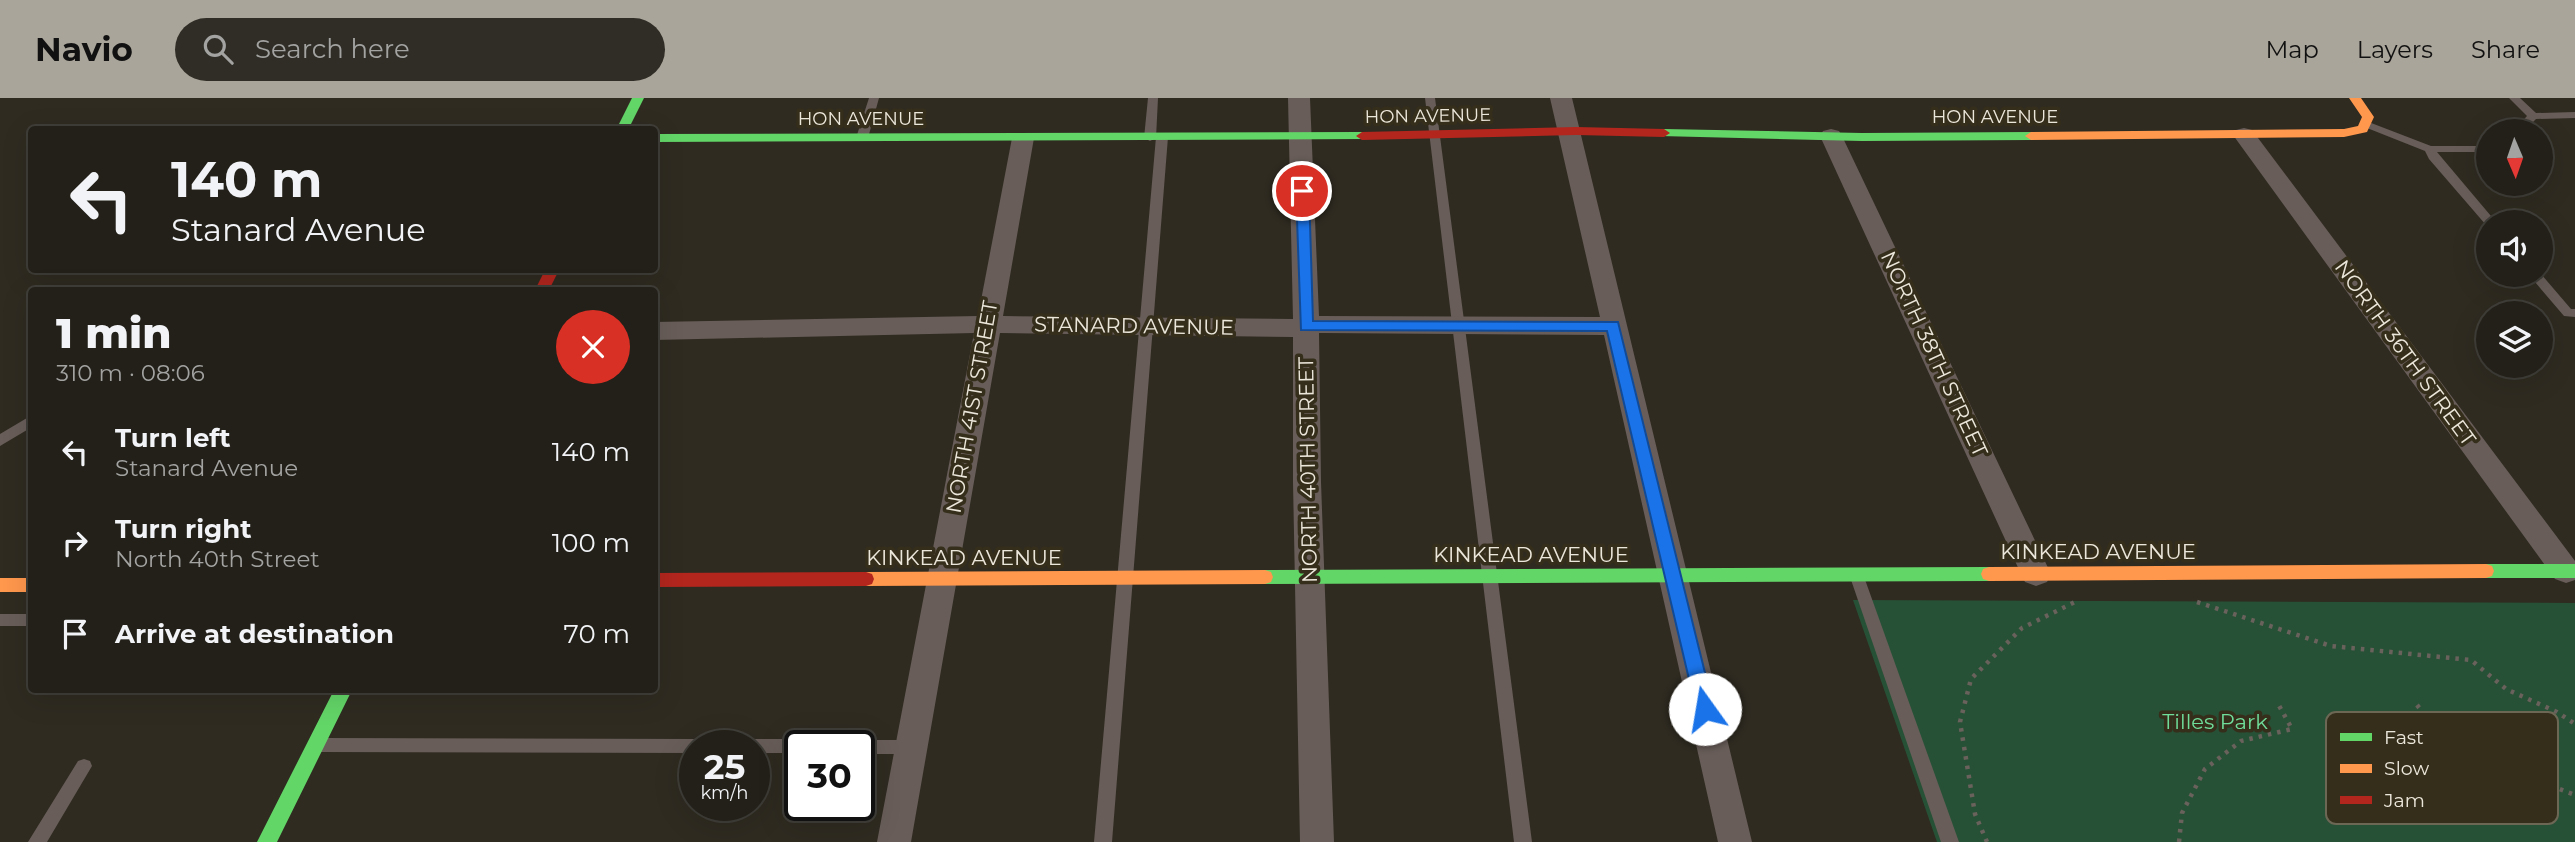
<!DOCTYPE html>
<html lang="en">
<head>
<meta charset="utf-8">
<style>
  body { margin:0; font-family:Montserrat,sans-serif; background:#2f2d26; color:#f1f3f6; height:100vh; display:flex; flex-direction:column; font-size:26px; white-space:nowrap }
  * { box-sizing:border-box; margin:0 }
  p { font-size:23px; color:#a3a3a2 }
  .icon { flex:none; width:38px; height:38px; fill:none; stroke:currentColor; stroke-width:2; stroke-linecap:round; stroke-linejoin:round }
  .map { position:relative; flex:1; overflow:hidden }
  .sheet { position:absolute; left:28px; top:189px; width:630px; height:406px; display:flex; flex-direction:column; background:#232019; border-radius:7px; box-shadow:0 7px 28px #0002,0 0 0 2px #403e38 }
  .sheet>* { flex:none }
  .top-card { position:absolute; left:28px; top:28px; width:630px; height:147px; border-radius:7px; box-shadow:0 7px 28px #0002,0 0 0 2px #403e38; background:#232019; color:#f1f3f6; overflow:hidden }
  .needle { width:46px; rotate:178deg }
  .tools { position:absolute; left:2476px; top:21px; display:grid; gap:14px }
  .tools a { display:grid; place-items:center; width:77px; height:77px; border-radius:50%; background:#232019; box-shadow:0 7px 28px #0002,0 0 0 2px #403e38; font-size:35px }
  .speed { position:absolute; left:679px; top:632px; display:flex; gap:14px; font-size:35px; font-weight:700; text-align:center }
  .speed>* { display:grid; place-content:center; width:91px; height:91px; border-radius:50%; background:#232019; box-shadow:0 7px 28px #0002,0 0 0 2px #403e38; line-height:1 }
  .speed small { font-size:18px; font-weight:400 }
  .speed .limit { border:4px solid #111; border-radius:10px; background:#fff; color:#111 }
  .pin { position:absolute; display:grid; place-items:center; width:60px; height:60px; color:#fff; margin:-30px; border:4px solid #fff; border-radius:50%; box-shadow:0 2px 7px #0007 }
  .me { position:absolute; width:77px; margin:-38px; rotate:347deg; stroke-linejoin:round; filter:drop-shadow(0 0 5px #0008) }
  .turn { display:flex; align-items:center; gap:24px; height:147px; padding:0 28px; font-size:32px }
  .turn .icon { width:91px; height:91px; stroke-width:2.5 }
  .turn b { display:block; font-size:49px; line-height:60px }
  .round { display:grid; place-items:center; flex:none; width:74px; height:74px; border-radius:37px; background:#2f2d26 }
  .headline { display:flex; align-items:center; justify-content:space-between; height:119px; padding:0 28px }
  h1 { font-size:42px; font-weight:800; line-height:52px }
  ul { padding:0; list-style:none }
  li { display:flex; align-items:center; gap:21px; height:91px; padding:0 28px }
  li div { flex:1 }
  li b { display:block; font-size:26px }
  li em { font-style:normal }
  header { display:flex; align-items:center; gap:42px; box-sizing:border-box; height:98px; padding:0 35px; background:#aaa59a; color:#111 }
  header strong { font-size:33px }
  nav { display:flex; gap:38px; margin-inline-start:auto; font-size:24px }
  .search { width:490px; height:63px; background:#2f2d26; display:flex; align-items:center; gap:18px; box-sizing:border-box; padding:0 24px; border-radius:38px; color:#a3a3a2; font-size:26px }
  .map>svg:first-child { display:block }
</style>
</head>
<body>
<header>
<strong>Navio</strong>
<div class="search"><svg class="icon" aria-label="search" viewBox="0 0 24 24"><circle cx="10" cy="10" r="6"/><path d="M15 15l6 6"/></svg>Search here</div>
<nav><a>Map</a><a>Layers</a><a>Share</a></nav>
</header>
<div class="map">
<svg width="2575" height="744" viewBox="0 0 2575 744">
  <rect width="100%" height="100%" fill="#2f2b21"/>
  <path fill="#275136" d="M1853,502L2575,505V744H1937Z"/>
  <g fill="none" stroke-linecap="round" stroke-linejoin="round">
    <path stroke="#69615c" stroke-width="4.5" stroke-dasharray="3.5 6" stroke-linecap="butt" d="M2197,504L2331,548L2471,562L2506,591L2557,614L2575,626
      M2417,607L2449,648L2575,697
      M1987,744L1975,716L1960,624L1971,581L2022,530L2077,503
      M2179,744L2182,715L2205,671L2241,643L2292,631L2277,604"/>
    <path fill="#685d59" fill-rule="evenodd" d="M869,0H879L868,40L862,43L856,40Z
      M1148,0H1158L1156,40L1150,43L1144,40Z
      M1425,0H1435L1532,744H1514Z
      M2509,0H2520L2536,15L2575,14V20L2536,21L2524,33H2513L2527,18Z
      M2366,23L2431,48H2488V54H2437L2496,124L2486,127L2429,61L2425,53L2362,28V24Z
      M1162,36L1168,39L1112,744H1094L1156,39Z
      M2541,176L2571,211H2575V219L2564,218L2529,177Z
      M32,317V329L0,348V336Z
      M1856,470L1861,472L1863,476L1959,744H1941L1849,476L1851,472Z
      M0,516H32V528H0Z
      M320,640L695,641L701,643L703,648H695V655L320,654L314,652L312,647L314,642Z
      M754,641H800L806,643L808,648H800V655H754V648H746L748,643Z
      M859,642H911L917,644L919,649L917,654L911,656H859V648H852L853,644Z
      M84,661L90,663L92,668L47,744H28L78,663Z"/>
    <path fill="#685d59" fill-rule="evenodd" d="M1288,0H1310L1319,218L1600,219L1550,0H1572L1752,744H1718L1604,237L1322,235H1319L1321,384L1334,744H1300L1293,384V239L1000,235L911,744H877L974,235L654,242V224L978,218L1012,40L1015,35H1031L1034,40L1003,218L1293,221Z
      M2244,30L2252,32L2575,463V482L2566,485L2555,481L2233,37L2236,32Z
      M1831,31L1839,33L1842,38L2051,476L2047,484L2036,488L2025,484L2021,476L1820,38L1823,33Z"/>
    <path fill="#63d668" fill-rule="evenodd" d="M632,0H644L628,32H616Z
      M1664,31L1862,35L2031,34L2037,38L2031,42L1862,43L1660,38V32Z
      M1362,34L1368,38L1366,41L654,44V36Z
      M2486,466H2575V480H2486L2480,478L2478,473L2480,468Z
      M1989,469L1995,471L1997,476L1995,481L1989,483L1265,486L1259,484L1257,479L1259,474L1265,472Z
      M334,592H352L277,744H257Z"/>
    <path fill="#ff974d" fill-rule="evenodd" d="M2349,0H2361L2374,19L2367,34L2344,39L2031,42L2025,38L2031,34L2344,31L2358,28L2362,19Z
      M2486,466L2492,468L2494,473L2492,478L2486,480L1989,483L1983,481L1981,476L1983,471L1989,469Z
      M1265,472L1271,474L1273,479L1271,484L1265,486L866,488L860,486L858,481L860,476L866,474Z
      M0,480H32V494H0Z"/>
    <path fill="#b3261e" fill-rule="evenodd" d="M1576,29L1664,31L1670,35L1664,39L1576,37L1362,42L1356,38L1362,34Z
      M545,172H559L549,192H535Z
      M866,474L872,476L874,481L872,486L866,488L654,489V475Z"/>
  </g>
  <path fill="#1a73e8" stroke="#114b97" stroke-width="2" d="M1302,89L1309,93L1313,223L1618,224L1714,611L1711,616L1705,618L1698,616L1696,611L1607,233L1301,232L1296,93Z"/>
  <g text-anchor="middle" stroke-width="7" stroke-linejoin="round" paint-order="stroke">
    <g font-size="18" fill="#ece7db" stroke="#352e1b">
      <text transform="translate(1428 18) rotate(-1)" y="6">HON AVENUE</text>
      <text x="1995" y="25">HON AVENUE</text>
      <text x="861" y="27">HON AVENUE</text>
    </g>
    <g font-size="21" fill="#ece7db" stroke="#352e1b">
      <text transform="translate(1134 228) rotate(1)" y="7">STANARD AVENUE</text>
      <text transform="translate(2405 255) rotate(54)" y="7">NORTH 36TH STREET</text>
      <text transform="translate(1934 256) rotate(65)" y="7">NORTH 38TH STREET</text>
      <text transform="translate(972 309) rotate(-80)" y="7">NORTH 41ST STREET</text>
      <text transform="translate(1308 372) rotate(-91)" y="7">NORTH 40TH STREET</text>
      <text x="2098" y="461">KINKEAD AVENUE</text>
      <text x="1531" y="464">KINKEAD AVENUE</text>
      <text x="964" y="467">KINKEAD AVENUE</text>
    </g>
    <g font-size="21" fill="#70de9b" stroke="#352e1b">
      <text x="2215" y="631">Tilles Park</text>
    </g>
  </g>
  <rect x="2326" y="614" width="232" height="112" rx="10" fill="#352e1b" stroke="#6c6655" stroke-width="2"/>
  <rect x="2340" y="635" width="32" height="8" fill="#63d668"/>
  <rect x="2340" y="666" width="32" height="9" fill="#ff974d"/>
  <rect x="2340" y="698" width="32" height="8" fill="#b3261e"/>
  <g font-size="19" fill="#ece7db">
    <text x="2384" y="646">Fast</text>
    <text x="2384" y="677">Slow</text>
    <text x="2384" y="709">Jam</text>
  </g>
</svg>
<div class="tools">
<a><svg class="needle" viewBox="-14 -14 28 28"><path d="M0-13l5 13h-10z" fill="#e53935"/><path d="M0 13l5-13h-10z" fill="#a3a3a2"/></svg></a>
<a><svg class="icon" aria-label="sound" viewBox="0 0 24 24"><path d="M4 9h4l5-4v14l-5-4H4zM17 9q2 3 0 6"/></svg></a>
<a><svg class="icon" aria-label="layers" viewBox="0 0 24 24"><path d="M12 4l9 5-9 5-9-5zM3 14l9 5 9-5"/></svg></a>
</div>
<div class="speed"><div>25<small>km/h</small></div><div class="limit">30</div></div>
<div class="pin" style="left:1302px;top:93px;background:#d93025"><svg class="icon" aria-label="arrive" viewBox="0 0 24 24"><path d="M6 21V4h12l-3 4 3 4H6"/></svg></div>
<svg class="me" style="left:1705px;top:611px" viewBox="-20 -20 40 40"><circle r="19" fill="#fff"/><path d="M0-13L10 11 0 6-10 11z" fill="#1a73e8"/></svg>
<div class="top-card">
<div class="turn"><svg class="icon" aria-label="left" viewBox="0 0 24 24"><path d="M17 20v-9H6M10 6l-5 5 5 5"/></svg><div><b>140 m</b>Stanard Avenue</div></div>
</div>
<section class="sheet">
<div class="headline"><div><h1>1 min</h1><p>310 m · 08:06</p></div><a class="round" style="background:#d93025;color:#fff"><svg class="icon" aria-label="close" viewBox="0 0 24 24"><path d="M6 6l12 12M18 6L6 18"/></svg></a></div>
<ul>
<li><svg class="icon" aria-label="left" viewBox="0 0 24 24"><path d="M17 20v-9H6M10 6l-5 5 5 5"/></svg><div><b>Turn left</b><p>Stanard Avenue</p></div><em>140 m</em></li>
<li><svg class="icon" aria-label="right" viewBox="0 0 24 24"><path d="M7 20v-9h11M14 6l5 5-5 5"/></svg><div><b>Turn right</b><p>North 40th Street</p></div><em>100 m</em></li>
<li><svg class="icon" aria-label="arrive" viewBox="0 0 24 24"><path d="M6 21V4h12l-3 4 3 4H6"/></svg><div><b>Arrive at destination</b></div><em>70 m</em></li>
</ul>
</section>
</div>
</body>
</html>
